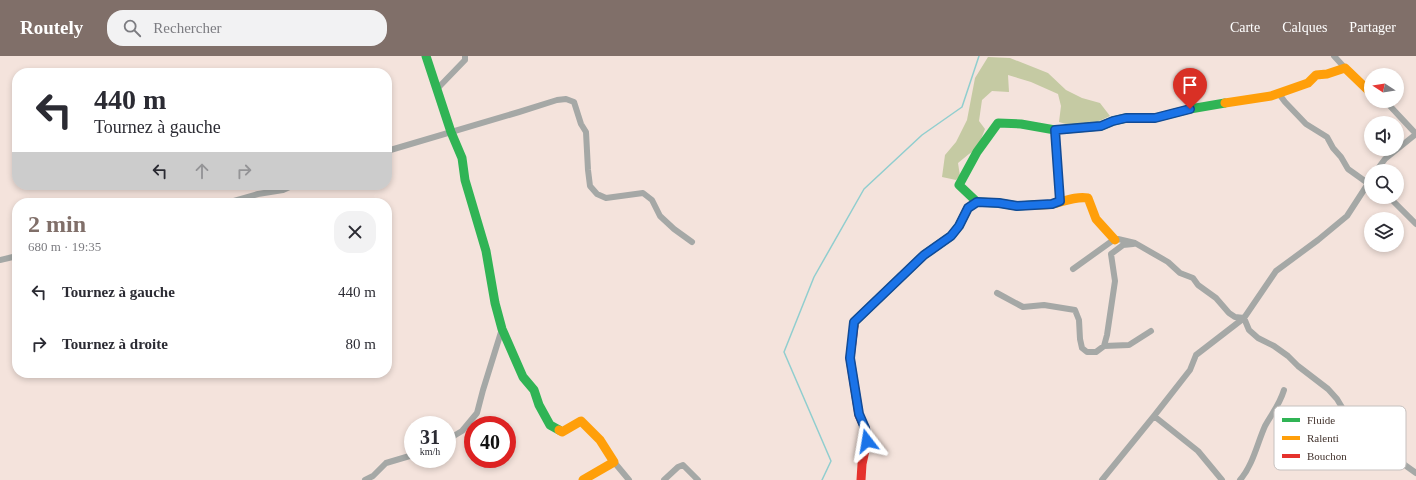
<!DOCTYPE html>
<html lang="fr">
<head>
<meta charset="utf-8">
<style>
  body { margin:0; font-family:Georgia,serif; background:#f2f2f3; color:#2b2b33; height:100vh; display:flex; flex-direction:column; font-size:15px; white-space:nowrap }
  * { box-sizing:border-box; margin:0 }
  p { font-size:13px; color:#7c7c81 }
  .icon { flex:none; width:22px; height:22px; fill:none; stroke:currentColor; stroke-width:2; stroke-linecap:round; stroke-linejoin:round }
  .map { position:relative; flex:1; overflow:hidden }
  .sheet { position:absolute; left:12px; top:142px; width:380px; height:180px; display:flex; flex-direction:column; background:#fff; border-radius:16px; box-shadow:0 2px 6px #0003 }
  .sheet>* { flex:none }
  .hud { position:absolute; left:12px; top:12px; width:380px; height:122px; border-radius:16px; box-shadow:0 2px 6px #0003; background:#fff; color:#2b2b33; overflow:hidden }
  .needle { width:26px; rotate:282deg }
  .tools { position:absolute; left:1364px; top:12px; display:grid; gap:8px }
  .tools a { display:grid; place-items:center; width:40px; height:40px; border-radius:50%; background:#fff; box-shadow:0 2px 6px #0003; font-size:20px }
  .speed { position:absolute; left:404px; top:360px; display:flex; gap:8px; font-size:20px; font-weight:700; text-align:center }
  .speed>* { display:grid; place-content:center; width:52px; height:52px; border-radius:50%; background:#fff; box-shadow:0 2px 6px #0003; line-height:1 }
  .speed small { font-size:10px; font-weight:400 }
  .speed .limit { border:6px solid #d22; background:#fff; color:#111 }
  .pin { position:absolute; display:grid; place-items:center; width:34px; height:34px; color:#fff; margin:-41px -17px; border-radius:50% 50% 50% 0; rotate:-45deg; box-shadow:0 0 4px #0007 }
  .pin .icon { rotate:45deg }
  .me { position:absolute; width:44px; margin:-22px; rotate:346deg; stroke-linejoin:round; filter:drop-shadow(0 0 3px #0008) }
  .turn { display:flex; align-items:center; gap:14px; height:84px; padding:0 16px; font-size:18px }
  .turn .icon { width:52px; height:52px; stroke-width:2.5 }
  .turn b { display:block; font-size:28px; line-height:34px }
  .lanes { display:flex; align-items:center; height:38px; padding:0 16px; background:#0003; justify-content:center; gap:20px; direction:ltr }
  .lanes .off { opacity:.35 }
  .round { display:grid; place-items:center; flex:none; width:42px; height:42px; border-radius:16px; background:#f2f2f3 }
  .overview { display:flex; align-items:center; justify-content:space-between; height:68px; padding:0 16px }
  h1 { font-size:24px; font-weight:800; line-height:30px; color:#806f69 }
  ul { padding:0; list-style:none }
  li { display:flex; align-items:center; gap:12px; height:52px; padding:0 16px }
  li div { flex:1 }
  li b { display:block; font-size:15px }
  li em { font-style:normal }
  header { display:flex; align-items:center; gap:24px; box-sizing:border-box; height:56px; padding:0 20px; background:#806f69; color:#fff }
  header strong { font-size:19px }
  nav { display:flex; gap:22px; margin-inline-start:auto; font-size:14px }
  .search { width:280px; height:36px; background:#f2f2f3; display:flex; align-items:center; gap:10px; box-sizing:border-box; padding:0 14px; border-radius:16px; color:#7c7c81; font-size:15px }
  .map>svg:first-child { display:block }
</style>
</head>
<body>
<header>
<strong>Routely</strong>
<div class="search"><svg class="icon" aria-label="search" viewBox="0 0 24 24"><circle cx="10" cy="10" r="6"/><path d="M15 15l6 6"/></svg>Rechercher</div>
<nav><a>Carte</a><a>Calques</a><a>Partager</a></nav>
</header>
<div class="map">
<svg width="1416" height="424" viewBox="0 0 1416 424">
  <rect width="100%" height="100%" fill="#f4e3dc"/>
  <path fill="#c5caa3" d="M988,1L1010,2L1048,17L1066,34L1082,42L1100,47L1110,60C1092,69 1079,73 1059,66L1061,50L1058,38L1031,26L1008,19L1009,36L992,35L982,44L979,65L985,73L977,93L969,98L958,107L960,120L956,124L942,121L945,99L956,86L967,64L975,22Z"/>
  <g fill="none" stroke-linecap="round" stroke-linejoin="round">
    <path stroke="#90cecf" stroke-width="1.5" d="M822,424L831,405L784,296L814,221L864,133L922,79L962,51L979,0"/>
    <path stroke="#a5a8a6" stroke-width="6" d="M1334,0L1345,12
      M437,33L465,4V0
      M1279,38L1285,46L1306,68L1327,81L1333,92L1341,101L1348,113L1369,128
      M1382,45L1389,49L1416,78
      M1055,74L1060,145
      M387,95L519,56L557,44L566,43L574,46L581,68L586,76L588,114L590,130L597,138L606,142L643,137L652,144L660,160L674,173L692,186
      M1376,115L1385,103L1416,78
      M1389,141L1416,168
      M227,147L258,138L283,134L294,129
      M0,204L17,200
      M1073,213L1112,185L1118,183L1135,187L1168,206L1180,217L1193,222L1198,229L1216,242L1229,257L1235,261L1244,262L1249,274L1258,282L1274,290L1288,300L1298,310L1328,333L1337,343L1343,353L1365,376L1386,391L1398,401L1402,407L1416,417
      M997,237L1023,251L1044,249L1075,254L1079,264L1080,283L1082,292L1087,296H1096L1104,290L1129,289L1151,275
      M1104,290L1107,279L1115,225L1111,198L1123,189L1133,188
      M1154,360L1198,395L1222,424
      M447,384L462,375L477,357L483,334L502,273
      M614,406L629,424
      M365,424L373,420L386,407L413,399
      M664,424L678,411L683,409L698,424
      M1102,424L1154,360L1190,314L1196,299L1244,262L1276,215L1318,184L1347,160L1371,123
      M1240,424C1253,409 1257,388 1265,370C1272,357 1279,350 1284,334"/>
    <path stroke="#30b455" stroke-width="9" d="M426,0L451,76L462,102L465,124L486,195L495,247L502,273L523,321L534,334L539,349L550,369L559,374
      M977,146L959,129L977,96L998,67L1021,68L1055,74L1101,70L1113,65L1126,62H1155L1190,53L1225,47
      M854,270V266L924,199L951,180L959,170L968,152L977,146L999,147L1017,150L1033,149"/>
    <path stroke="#ff9f0a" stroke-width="9" d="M1225,47L1271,40L1308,27L1316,19L1327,18L1345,12L1371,37
      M1033,149C1040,149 1047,149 1053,148C1065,145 1076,140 1088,142L1096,163L1115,184
      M559,374L562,376L581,365L600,384L614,406L583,424"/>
    <path stroke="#e5322d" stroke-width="9" d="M854,270L850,302L859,359L865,372L867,385L862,408L861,424"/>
  </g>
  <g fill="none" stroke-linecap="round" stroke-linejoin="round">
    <defs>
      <path id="route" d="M867,385L865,372L859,358L850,302L854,266L924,199L951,180L959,170L968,152L977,146L999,147L1017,150L1052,148L1060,145L1055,74L1101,70L1113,65L1126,62H1155L1190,53"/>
    </defs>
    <use href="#route" stroke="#114b97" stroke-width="10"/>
    <use href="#route" stroke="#1a73e8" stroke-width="7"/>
  </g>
  <rect x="1274" y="350" width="132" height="64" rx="6" fill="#fff" stroke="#c6c1bf" stroke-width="1"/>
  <rect x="1282" y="362" width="18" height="4" fill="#30b455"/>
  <rect x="1282" y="380" width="18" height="4" fill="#ff9f0a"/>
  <rect x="1282" y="398" width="18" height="4" fill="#e5322d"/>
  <g font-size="11" fill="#41312b">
    <text x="1307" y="368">Fluide</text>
    <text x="1307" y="386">Ralenti</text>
    <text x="1307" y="404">Bouchon</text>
  </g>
</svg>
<div class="tools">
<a><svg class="needle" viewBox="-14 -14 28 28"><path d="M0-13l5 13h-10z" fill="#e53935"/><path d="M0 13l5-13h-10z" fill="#7c7c81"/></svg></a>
<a><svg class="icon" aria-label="sound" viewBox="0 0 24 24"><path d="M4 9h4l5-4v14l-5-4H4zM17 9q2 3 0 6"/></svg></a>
<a><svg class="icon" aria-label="search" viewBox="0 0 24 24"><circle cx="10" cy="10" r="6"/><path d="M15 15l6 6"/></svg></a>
<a><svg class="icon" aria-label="layers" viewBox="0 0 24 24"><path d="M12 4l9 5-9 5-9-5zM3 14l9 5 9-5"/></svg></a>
</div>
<div class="speed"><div>31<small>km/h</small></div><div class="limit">40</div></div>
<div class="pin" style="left:1190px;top:53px;background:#d93025"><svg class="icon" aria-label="arrive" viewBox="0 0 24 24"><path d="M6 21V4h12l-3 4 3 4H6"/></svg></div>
<svg class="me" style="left:867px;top:385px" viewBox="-20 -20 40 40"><path d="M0-17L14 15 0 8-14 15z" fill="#1a73e8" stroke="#fff" stroke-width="4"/></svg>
<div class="hud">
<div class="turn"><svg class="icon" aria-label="left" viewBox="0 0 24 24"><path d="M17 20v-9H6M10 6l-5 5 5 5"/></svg><div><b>440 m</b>Tournez à gauche</div></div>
<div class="lanes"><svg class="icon" aria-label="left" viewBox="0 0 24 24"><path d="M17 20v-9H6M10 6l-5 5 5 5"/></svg><svg class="icon off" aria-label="ahead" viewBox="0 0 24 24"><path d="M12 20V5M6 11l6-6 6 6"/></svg><svg class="icon off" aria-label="right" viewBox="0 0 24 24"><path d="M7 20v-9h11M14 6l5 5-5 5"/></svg></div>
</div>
<section class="sheet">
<div class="overview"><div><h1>2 min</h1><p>680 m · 19:35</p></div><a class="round"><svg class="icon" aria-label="close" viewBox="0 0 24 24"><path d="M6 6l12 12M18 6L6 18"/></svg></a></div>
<ul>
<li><svg class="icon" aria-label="left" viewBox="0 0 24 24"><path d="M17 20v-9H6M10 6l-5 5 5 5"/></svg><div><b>Tournez à gauche</b></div><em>440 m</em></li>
<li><svg class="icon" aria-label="right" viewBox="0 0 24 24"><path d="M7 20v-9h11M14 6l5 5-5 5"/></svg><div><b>Tournez à droite</b></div><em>80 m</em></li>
</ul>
</section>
</div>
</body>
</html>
